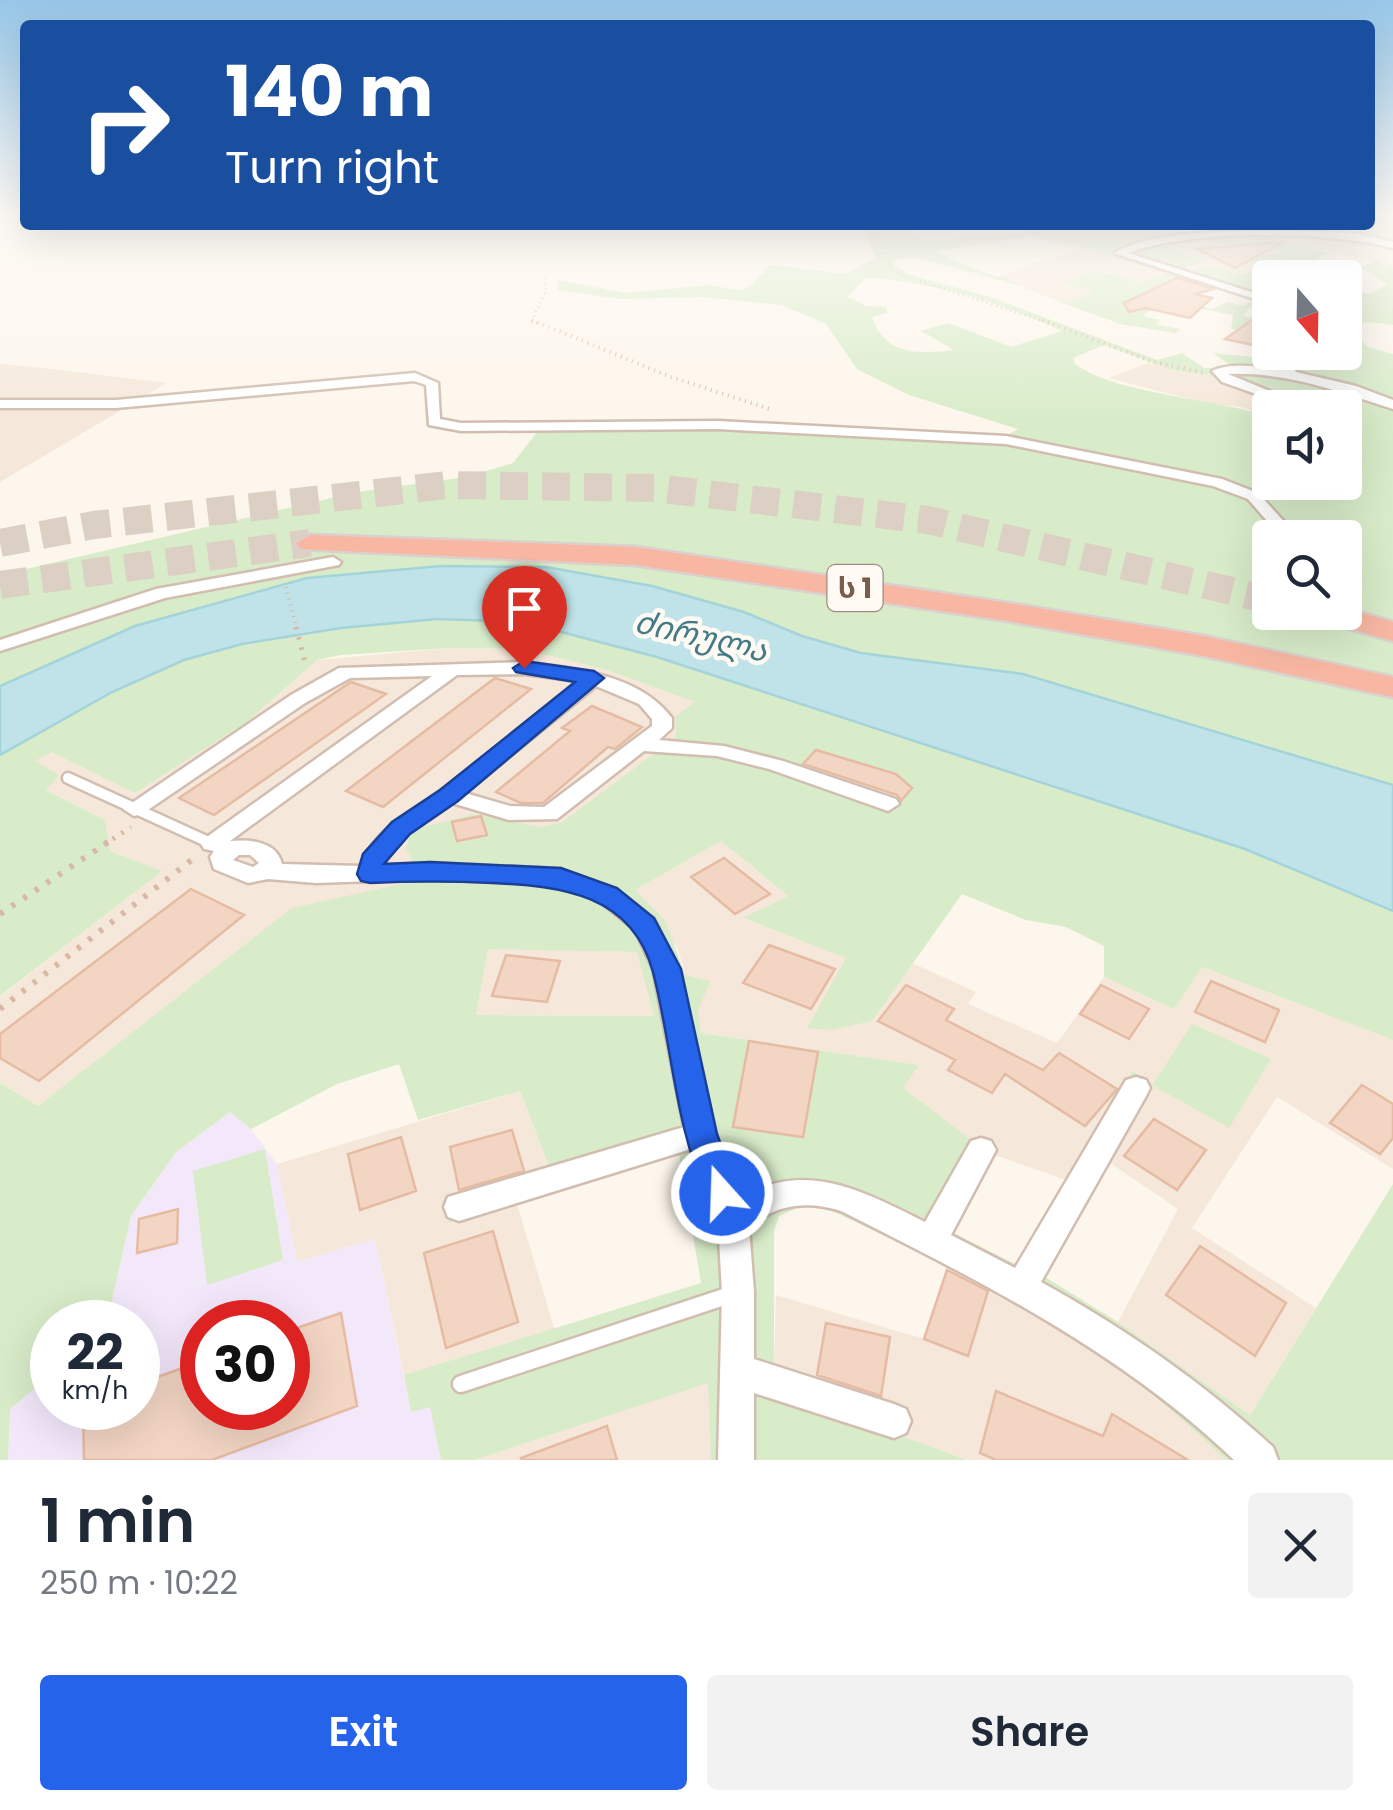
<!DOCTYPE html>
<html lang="en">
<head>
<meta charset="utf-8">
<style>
  body { margin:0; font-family:Poppins,"Noto Sans Georgian",sans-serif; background:#f2f2f3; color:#1f2937; height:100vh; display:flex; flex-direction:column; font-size:38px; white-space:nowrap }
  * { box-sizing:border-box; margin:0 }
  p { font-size:32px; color:#747a83 }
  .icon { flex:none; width:55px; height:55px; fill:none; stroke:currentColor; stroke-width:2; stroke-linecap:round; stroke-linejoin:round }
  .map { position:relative; height:1460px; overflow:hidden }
  .details { display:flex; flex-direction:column; background:#fff; flex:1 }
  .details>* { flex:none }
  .banner { position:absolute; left:20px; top:20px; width:1355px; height:210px; border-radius:10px; box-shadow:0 10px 40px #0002; background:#1a4fa0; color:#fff; overflow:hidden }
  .needle { width:65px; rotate:160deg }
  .controls { position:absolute; left:1252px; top:260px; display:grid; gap:20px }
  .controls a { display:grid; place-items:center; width:110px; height:110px; border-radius:10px; background:#fff; box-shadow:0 10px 40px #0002; font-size:50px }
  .speed { position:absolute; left:30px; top:1300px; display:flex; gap:20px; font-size:50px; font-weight:700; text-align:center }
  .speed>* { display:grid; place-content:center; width:130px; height:130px; border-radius:50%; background:#fff; box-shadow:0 10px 40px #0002; line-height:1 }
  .speed small { font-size:25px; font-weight:400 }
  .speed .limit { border:15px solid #d22; background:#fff; color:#111 }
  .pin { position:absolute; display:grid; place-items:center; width:85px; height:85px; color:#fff; margin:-102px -42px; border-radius:50% 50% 50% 0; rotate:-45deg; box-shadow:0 0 10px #0007 }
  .pin .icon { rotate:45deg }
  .me { position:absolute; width:110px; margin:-55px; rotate:340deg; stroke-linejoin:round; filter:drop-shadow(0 0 8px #0008) }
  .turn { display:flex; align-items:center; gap:35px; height:210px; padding:0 40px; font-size:45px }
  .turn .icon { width:130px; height:130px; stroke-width:2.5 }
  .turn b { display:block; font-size:70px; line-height:85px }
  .round { display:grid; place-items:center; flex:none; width:105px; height:105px; border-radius:10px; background:#f2f2f3 }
  .summary { display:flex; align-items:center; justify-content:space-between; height:170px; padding:0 40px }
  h1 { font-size:60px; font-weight:600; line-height:75px }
  .action { display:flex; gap:20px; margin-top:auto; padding:20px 40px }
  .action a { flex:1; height:115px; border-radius:10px; background:#2563eb; color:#fff; font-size:40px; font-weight:600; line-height:115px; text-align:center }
  .action a+a { background:#f2f2f3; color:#1f2937 }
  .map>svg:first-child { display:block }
</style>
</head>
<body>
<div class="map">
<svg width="1393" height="1460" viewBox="0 0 1393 1460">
  <rect width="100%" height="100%" fill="#fdf6ec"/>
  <path fill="#f5e8da" d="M1269,236H1338L1393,247V267Z
    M1206,239L1223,247L1273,249L1284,255L1239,259L1257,266L1246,275L1206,266L1189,273L1180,269L1204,261L1164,245Z
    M1076,249L1100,253L1173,273L1139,282L1099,271L1066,282L1097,293L1063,303L1016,285L1003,275Z
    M1148,363L1208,375L1278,401L1277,407L1270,408L1269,417L1242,407L1210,404L1108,378Z
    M0,364L53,369L167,383L0,482Z
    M449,648L521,649L604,669L696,702L676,737L562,822L539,827L474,814L411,858L405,883L103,1057L38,1106L0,1083V997L161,871L110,851L105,820L46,790L34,761L51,752L135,793L247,722L317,660Z
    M721,841L789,897L744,919L847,958L808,1028L872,1021L912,963L976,992L968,1004L1057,1043L1104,977L1174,1009L1202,967L1393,1040V1169L1277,1097L1192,1228L1316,1308L1250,1415L1118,1322L1178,1209L1107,1161L1152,1084L1131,1072L1066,1180L995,1155L991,1140L970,1139L902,1088L918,1065L701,1033L678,949L635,890Z
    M488,948L638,952L655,1016L476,1015Z
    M520,1091L549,1168L450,1223L517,1204L556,1334L404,1375L375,1239L297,1262L277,1164Z
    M989,1287L1110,1363L1195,1429L1226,1460H967L902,1436L907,1415L774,1372L776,1295L924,1339L967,1356Z
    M709,1382L711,1460H474Z"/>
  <path fill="#f3e8fa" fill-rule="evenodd" d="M230,1112L251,1129L277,1164L297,1262L375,1239L411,1411L430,1406L441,1460H8L10,1409L52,1374V1408H138V1322H107L131,1216L176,1152ZM202,1322H288V1408H202Z"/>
  <path fill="#d8ecc9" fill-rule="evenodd" d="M1370,218L1393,220V247L1338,236H1273L1331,253L1319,257L1304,272L1333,277L1270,278V304L1249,308L1243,316L1270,321V336L1231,329L1233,315L1182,305L1169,313L1152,310L1142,316L1160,320L1156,325L1180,329L1176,333L1120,324L1063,303L1095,293L1064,282L1099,271L1139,282L1171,273L1032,235L933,252L997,277L1003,275L1016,285L912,256L894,260L893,265L911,275L990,297L1157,360L1182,353L1204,368H1234L1213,353L1263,358L1290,353L1345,352V290L1370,294L1387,284L1363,268L1345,282V278L1340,277L1377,260L1393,267V325L1368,322L1347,327L1368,347L1393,354V785L1023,674L861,653L802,636L441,566L307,578L135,626L0,686V575L357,492L466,477L513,463L544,423L712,419L812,428L1008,435L1018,429L909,395L857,369L826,324L782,305L703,297L619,299L558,290L557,280L626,293L709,285L739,290L749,287L770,265L846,274L875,258L865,225H904L922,240L1026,233L1019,225H1191L1177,227L1198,236L1229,232L1220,225C1234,225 1245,231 1259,232C1297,236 1335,225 1370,225ZM1206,239C1230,250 1259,242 1282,254L1236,258L1256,266L1246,275L1206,266L1189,273L1182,269L1205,261L1167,246ZM866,278C930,281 1004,303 1062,331L1011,347L949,323L921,331L954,350C917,354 886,356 872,317L887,313L886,307L867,306L847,297ZM1210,285L1256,298V299L1243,306L1227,302L1213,309L1170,300ZM1104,345L1169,369L1208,375L1278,401L1277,407L1345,408V482H1270V417C1219,399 1115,394 1075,364L1073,358ZM1270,538H1345V612H1270Z
    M437,619L523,622L657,657L1245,849L1393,911V1040L1202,967L1174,1009L1104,977V946L1066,927L1026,920L962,894L872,1021L831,1030L807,1028L846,958L743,918L788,896L721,841L635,890L665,920L685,975L710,981L698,1011L701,1033L919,1065L903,1088L970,1139L991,1140L995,1155L952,1232L1019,1266L1132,1071L1153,1084L1192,1024L1271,1059L1229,1128L1152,1085L1045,1277L1118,1322L1250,1415L1393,1184V1460H1226C1157,1393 1075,1333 989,1287C935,1258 877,1233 822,1206L800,1207L779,1216L774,1231V1371L907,1415L902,1436L967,1460H711L708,1383L474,1460H441L430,1407L411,1412L404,1375L701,1283L679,1153L449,1223L442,1200L549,1167L520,1091L418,1120L399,1064L337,1084L251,1129L230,1112L176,1152L131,1216L107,1322H52V1374L10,1409L8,1460H0V1083L38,1106L292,908L405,883L411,858L406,848L412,830L474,814L539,827L562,822L676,737V716L695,702L604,669L521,649L449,648L341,655L317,660L247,722L135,793L51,752L35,761L59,775L46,790L105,820L110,851L162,871L0,996V755C60,721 120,682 185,660C265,632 353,627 437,619ZM817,750L896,774L911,788L898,801L802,766ZM488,949L637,952L654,1016L476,1015Z
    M265,1149L283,1260L207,1285L193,1171Z"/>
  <path fill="#bfe3e8" stroke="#a5d3da" stroke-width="2.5" d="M441,566L546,567L652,586L744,612L802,636L861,653L1023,674L1393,785V911L1245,849L657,657L523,622L437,619L341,628L242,644L184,660L112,692L0,755V686L135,626L307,578Z"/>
  <path fill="#f3d5c3" stroke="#e6bba3" stroke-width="2.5" d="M1286,241L1235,268L1197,249L1281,242Z
    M1177,278L1214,289L1195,294L1212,298L1190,318L1146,308L1129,312L1124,303Z
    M1270,307V341L1260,340L1253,345L1225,339Z
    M495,678L531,689L383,807L346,791Z
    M351,682L386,694L214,815L179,798Z
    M592,706L642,727L615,749L608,747L543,803H521L496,792L570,731L562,728Z
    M816,750L896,774L912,788L901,801L897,795L803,764Z
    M481,816L487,835L457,841L452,822Z
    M724,858L770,894L735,914L691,877Z
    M191,889L244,915L39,1081L0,1058V1034Z
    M769,945L835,969L811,1009L743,983Z
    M506,955L560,961L547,1002L492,996Z
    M1211,981L1279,1010L1265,1042L1195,1012Z
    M906,985L954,1009L946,1020L1043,1070L1059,1053L1117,1089L1085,1126L1005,1074L992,1093L948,1070L955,1060L878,1021Z
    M1101,985L1149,1009L1129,1039L1080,1014Z
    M749,1041L818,1052L803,1137L733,1127Z
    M1362,1085L1393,1104V1138L1380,1154L1330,1123Z
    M1154,1119L1206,1150L1177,1190L1124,1156Z
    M512,1130L524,1171L459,1190L450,1147Z
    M401,1137L416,1191L360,1210L348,1154Z
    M178,1209L177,1243L137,1253L139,1219Z
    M493,1231L518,1322L446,1348L424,1253Z
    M1200,1246L1286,1303L1255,1356L1166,1295Z
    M947,1270L988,1291L968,1356L924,1339Z
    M341,1313L357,1406L212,1460H84L83,1408H138V1384L202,1361V1408H288V1331Z
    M826,1323L890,1337L881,1396L817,1375Z
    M996,1391L1103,1436L1112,1414L1188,1460H996L980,1453Z
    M607,1426L617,1460H522L521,1458Z"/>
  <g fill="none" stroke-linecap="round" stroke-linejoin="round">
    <path stroke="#dcd0c4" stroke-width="28" stroke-dasharray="28 14" stroke-linecap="butt" d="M0,543L94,525L447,485L655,488L928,520L1270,600
      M0,585L310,543"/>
    <defs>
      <path id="service-far2" d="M68,778L215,845"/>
      <path id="service-far1" d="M210,842L216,845"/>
      <path id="service" d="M461,1384L733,1294"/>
      <path id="minor" d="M1271,231L1356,233L1393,242V248C1328,231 1192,229 1128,253L1270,298V304L1114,253C1153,230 1226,232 1271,231Z
        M1295,352H1315L1289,362L1296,372L1356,386L1393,400V409C1338,391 1288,372 1228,374L1294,401L1295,408H1281L1282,403L1222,382L1212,371C1231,362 1260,367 1281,369L1275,361L1277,358Z
        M415,373L438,383L440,419L461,423L718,421L1006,436L1222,479L1258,493L1299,538H1282L1248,499L1213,486L1006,444L718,429L461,431L429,425L426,385L414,381L116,408H0V400H116Z
        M333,557L341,562L339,565L165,598L0,651V640L156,589Z
        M524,662C576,670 638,673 672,718V728L659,740L724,746L783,761L896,799L899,804L888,811L769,769L717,756L644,751L557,819L509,820L452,803C427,820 396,836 384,865L430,863L561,869L616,889L654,919L679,969L714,1134L739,1199C805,1158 864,1192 925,1222L971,1141L981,1138L991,1141L996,1150L951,1235L1015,1268L1126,1080L1136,1077L1146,1080L1150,1088L1146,1096L1041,1282C1126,1329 1202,1382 1273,1447L1278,1460H1234C1120,1351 980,1281 841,1211C807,1200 776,1204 749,1227L754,1292V1359L894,1404L906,1409L911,1421L906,1433L894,1438L754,1393V1460H718L722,1292L718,1222L691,1149L459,1221L448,1217L444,1207L448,1197L684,1127L653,969L635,930L600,901L558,885L430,879L316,883L268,879L248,883L214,869L210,857L214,851L204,849L201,844L204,839L432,676L350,678L305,703L142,814L134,816L123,809L291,695L339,668ZM524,674L578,681C534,717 490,753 444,788C413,812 376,826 361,866L282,864C277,842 252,839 230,841L457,675ZM596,686L639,704L652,719V726L544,807L510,806L465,793ZM239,855H250L259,863L253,867L233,860Z"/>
      <path id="motorway" d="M310,535L636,547L1008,603L1204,636L1393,677V697L1204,656L1008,621L636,565L300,549L296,543Z
        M1345,608L1393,622V641L1313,618L1309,612H1345Z"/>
    </defs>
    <use href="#service-far2" stroke="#d1beb0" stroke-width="15"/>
    <use href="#service-far1" stroke="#d1beb0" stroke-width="18"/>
    <use href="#service" stroke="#d1beb0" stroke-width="21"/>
    <use href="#minor" stroke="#d1beb0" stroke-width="5"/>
    <use href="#motorway" stroke="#dad1cd" stroke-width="5"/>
    <path stroke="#d9b8a5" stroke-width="2.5" stroke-dasharray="1 4" stroke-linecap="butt" d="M871,225L891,269L901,275L1049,323
      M1345,278L1378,261
      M537,323L532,321L546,290L544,278"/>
    <path stroke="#d9b8a5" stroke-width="4" stroke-dasharray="1 5" stroke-linecap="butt" d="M532,320L671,377L770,409
      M1042,320L1151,361L1204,373
      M286,587L297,629"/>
    <path stroke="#d9b8a5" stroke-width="5" stroke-dasharray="2.5 8" stroke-linecap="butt" d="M296,627L305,662
      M104,845L131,827"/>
    <path stroke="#d9b8a5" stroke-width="6" stroke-dasharray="4 10" stroke-linecap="butt" d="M0,914L108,842
      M0,1009L198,855"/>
    <use href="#service-far2" stroke="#fff" stroke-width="10"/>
    <use href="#service-far1" stroke="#fff" stroke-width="12"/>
    <use href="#service" stroke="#fff" stroke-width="16"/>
    <use href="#minor" fill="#fff" fill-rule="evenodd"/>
    <use href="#motorway" fill="#f7b7a3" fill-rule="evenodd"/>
  </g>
  <linearGradient id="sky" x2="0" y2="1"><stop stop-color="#97c7e8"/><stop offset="0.51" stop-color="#fefbf6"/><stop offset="1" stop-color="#fefbf6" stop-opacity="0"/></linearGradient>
  <rect width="1393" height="419" fill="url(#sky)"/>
  <path fill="#2563eb" stroke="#184099" stroke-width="2.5" d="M524,661L594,671L604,678L458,801L410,834L384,864L430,862L561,868L617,888L654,918L681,969L717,1134L739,1193L734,1203L722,1208L710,1203C675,1130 673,1050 653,972C632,894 561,886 493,883C452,881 411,881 370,883L361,881L357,874L363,854L392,822L440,790L575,682L516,672L513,668Z"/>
  <g text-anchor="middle" stroke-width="9" stroke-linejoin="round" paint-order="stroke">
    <rect fill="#fffaf3" stroke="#a28b7f" stroke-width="2.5" x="827.5" y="565" width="55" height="46" rx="8"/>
    <g font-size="28" font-weight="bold" fill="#7a5c4d">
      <text x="855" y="598">ს 1</text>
    </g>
    <g font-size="32" font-style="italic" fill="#437c86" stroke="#fffaf3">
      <text transform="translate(701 636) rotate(13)" y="11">ძირულა</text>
    </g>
  </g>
</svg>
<div class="controls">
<a><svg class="needle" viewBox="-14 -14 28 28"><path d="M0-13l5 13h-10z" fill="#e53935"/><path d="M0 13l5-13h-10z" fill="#747a83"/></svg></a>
<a><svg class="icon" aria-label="sound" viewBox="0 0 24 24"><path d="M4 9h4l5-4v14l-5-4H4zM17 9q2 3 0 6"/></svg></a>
<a><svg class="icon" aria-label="search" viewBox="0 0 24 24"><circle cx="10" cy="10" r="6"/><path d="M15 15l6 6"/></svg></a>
</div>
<div class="speed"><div>22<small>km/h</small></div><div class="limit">30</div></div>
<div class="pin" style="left:524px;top:668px;background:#d93025"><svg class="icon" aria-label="arrive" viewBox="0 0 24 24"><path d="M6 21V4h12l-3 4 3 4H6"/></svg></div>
<svg class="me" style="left:722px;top:1193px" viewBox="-20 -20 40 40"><circle r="17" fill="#2563eb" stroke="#fff" stroke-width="3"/><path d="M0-11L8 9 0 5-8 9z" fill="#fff"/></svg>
<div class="banner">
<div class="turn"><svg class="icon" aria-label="right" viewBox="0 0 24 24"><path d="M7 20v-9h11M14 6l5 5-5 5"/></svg><div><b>140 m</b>Turn right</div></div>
</div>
</div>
<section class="details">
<div class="summary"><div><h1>1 min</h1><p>250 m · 10:22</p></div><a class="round"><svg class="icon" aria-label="close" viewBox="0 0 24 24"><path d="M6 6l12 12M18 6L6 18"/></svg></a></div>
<div class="action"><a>Exit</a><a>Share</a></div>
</section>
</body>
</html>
